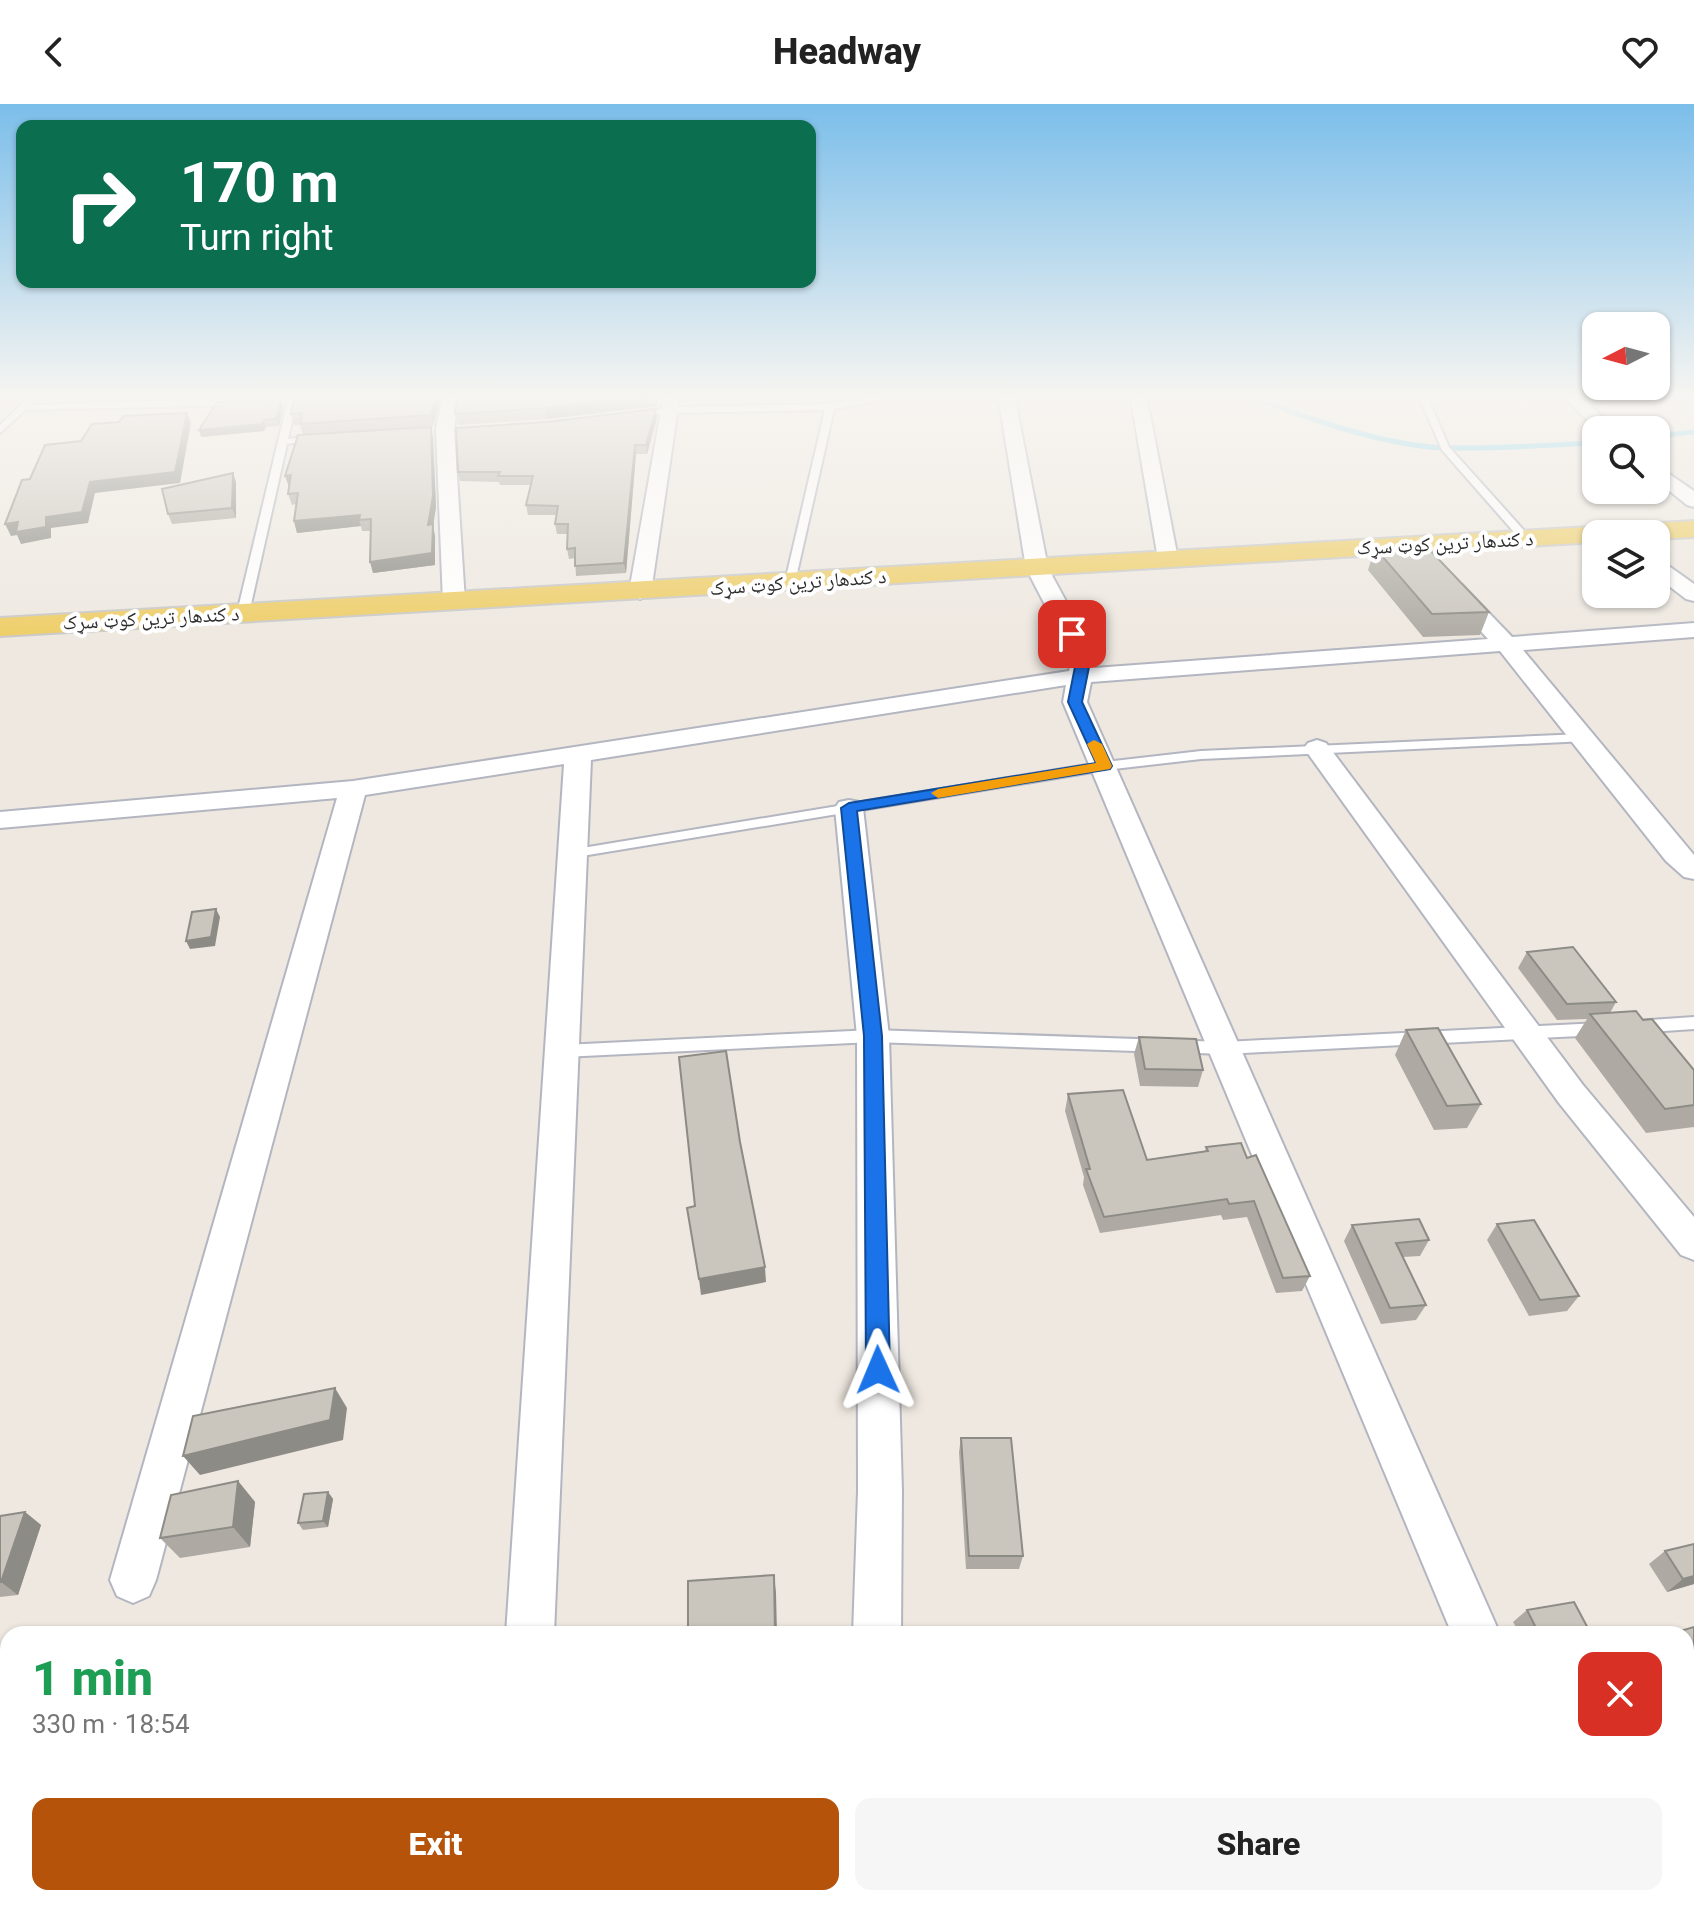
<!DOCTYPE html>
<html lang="en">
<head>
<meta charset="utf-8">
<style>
  body { margin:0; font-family:Roboto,"Noto Naskh Arabic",sans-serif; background:#f6f6f6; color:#222; height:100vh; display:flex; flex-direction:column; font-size:30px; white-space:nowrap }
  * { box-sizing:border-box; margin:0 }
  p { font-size:26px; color:#767676 }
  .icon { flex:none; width:44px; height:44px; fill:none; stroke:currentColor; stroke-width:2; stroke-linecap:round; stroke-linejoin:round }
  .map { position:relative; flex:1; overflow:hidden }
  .sheet { position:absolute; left:0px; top:1522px; width:1694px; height:280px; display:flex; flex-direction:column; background:#fff; border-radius:24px 24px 0 0; box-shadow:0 2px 6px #0004 }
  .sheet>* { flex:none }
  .top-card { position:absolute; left:16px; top:16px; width:800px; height:168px; border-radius:16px; box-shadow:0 2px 6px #0004; background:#0b6e4f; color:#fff; overflow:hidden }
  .needle { width:52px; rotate:264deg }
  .buttons { position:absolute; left:1582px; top:208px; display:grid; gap:16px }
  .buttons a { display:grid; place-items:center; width:88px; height:88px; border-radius:16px; background:#fff; box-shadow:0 2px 6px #0004; font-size:40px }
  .pin { position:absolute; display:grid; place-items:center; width:68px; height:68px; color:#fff; margin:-34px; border-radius:16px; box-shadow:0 4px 12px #0006 }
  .me { position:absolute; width:88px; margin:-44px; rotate:359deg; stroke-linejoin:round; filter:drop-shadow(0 0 6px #0008) }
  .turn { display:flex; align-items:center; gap:28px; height:168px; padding:0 32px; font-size:36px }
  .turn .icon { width:104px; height:104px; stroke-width:2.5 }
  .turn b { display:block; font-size:56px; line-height:68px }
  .round { display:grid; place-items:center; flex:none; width:84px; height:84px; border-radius:16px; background:#f6f6f6 }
  .head { display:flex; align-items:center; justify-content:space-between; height:136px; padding:0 32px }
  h1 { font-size:48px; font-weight:800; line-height:60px; color:#1e9e55 }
  .primary-button { display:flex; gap:16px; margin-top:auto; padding:16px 32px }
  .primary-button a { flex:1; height:92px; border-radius:16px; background:#b45309; color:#fff; font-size:32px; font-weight:800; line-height:92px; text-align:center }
  .primary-button a+a { background:#f6f6f6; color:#222 }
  header { display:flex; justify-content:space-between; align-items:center; height:104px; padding:0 32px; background:#fff; font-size:36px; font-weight:800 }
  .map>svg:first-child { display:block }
</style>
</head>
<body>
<header><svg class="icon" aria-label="back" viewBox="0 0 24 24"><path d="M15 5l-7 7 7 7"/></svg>Headway<svg class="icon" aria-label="heart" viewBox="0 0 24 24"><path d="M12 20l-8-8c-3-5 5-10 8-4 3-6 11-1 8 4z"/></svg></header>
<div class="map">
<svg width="1694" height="1802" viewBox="0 0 1694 1802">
  <rect width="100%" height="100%" fill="#eee8e0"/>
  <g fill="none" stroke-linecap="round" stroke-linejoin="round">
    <path stroke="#77ceed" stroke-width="5" d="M1246,290C1300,313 1389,343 1448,344C1497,345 1547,341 1596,339
      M1656,332L1694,328"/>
    <defs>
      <path id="service" d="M32,290H41L30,301L236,295L240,298L236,301L25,306L0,329V321Z
        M290,290H298L288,335L316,332L320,335L287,340L249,509L243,512L237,509L287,300L260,301L256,298L260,295H289Z
        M891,290H911L834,305L795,478L790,481L785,478L825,306L671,309L634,313L630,310L671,303L830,300Z
        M973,290H992L1010,295L1006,298Z
        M1251,290H1260L1254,295L1250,292Z
        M1418,290H1426L1449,343L1529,432V436H1521L1442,346Z
        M1582,630L1588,634L1586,637L1201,655L1105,666L570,754L563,750L570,746L1105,658L1201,647Z
        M1694,913V925L1635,929L1627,923L1635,917Z
        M1600,919L1608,925L1600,931L1225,950L873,938L563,953L557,951L555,947L557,943L563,941L873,926L1225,938Z"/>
      <path id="minor" d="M443,290H459L454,325L465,498L454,505L443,498L436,325Z
        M664,290H680L651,488L640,495L629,488Z
        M998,290H1014L1048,464L1096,553L1094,564L1488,535L1443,486L1454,479L1462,481L1512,533L1694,519V533L1523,546L1694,751V775L1684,773L1666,757L1500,547L1091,578L1087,598L1500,1530H1452L1063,598L1066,581L591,656L554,1530H506L564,660L365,691L156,1476L149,1492L133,1499L117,1492L110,1476L337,694L0,724V708L353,677L1069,567L1072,553L1026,464Z
        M1130,290H1146L1178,455L1168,461L1158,455Z
        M1561,290H1579L1616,326H1597Z
        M1656,361L1694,387V403L1687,401L1656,376Z
        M1656,456L1663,458L1694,480V497L1686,495L1656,472Z
        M1317,636L1326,639L1583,981L1694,1113V1156L1681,1151L1559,999L1304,644L1308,639Z
        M849,696L859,698L863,704L889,932L902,1387L901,1530H853L858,1387L857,932L835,704L839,698Z
        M488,1794H542L541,1802H487Z
        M846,1794H900L899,1802H845Z
        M1561,1794H1616L1619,1802H1564Z"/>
      <path id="primary" d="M1694,417V433L1656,435V430H1596V438L0,532V514Z"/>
    </defs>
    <use href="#service" stroke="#b3b6c0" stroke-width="4"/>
    <use href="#minor" stroke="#b3b6c0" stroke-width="4"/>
    <use href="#primary" stroke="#c8c8c8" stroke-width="4"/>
    <use href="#service" fill="#fff" fill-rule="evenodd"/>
    <use href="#minor" fill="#fff" fill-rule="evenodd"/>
    <use href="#primary" fill="#eecd65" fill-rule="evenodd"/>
  </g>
  <path fill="#aeaaa3" d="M442,290L433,322L303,331L300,321H294L291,310Z
    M458,290H657V302L547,315L458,321L455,310Z
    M281,296L283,303L279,322L266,323L264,327L201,333Z
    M657,314L647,350H636L626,469L576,472L575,454L569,455L567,445L568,430H557L555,420L557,411H528L526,401L531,381H500L499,378L460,377L458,368Z
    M431,323L433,334L436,403L433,422L435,432V461L373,469L370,427H362L361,422L297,429L294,417L296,400L292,401L288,390Z
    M236,378V414L172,420L168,410Z
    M1375,444L1489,508L1480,531L1423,533L1368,466Z
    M1527,848L1616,898L1610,909L1643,916L1694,966V1023L1646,1029L1575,934L1587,915L1557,916L1518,864Z
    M1406,926L1481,1000L1467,1024L1434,1026L1395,951Z
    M1139,933L1203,966L1198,983L1140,982L1134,950Z
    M1068,990L1147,1056L1205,1048L1206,1043L1247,1054L1310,1172L1302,1187L1276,1189L1247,1113L1223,1116L1221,1111L1100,1129L1083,1081L1084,1073L1065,1007Z
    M1497,1120L1579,1192L1567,1207L1529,1212L1487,1136Z
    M1352,1121L1429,1136L1420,1152L1403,1153L1426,1201L1416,1216L1381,1220L1344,1137Z
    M961,1334L1023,1452L1019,1465H966L959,1348Z
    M238,1377L255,1398L250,1443L180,1454L160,1434Z
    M328,1388L333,1395L328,1423L303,1426L298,1419Z
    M25,1408L41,1421L18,1491L0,1493V1412Z
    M1665,1447L1694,1480L1667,1488L1649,1460Z
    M1527,1506L1591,1530H1520L1513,1518Z
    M1201,1794H1257L1259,1802H1203Z"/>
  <path fill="#8d8b85" d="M437,290H442L433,322L431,311Z
    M657,290V302L547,315L545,304Z
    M281,296L283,303L279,322L276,315Z
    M656,305L657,314L647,350L646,341Z
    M187,309L191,319L180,379L95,389L88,419L51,424V434L21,440L17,431L11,432L5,420L46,413L90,378Z
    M264,316L266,323L264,327L201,333L199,326Z
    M431,323L433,334L436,403L433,422L435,432V461L373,469L370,458L428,421Z
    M635,341L636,350L626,469L624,459Z
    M233,369L236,378V414L232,404Z
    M291,371L289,383L285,372Z
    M360,411L359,416L361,422L297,429L294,417Z
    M216,805L220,813L215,842L190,845L186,837Z
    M765,1163L766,1178L701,1191L699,1175Z
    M335,1284L347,1304L343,1336L200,1371L183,1352Z
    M238,1377L255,1398L250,1443L233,1423Z
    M328,1388L333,1395L328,1423L323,1417Z
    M25,1408L41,1421L18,1491L1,1478Z
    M774,1471L776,1489L777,1530H775Z
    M1694,1472V1480L1667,1488L1683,1475Z
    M1694,1592V1597L1686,1600V1594Z
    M318,1794H330V1802H318Z
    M477,1794H481V1802H477Z"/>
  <path fill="#cac6be" stroke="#8d8b85" stroke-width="2" d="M295,290H437L431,311L300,320L302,309L291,310Z
    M458,290H656V291L545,304L455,310Z
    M281,296L276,315L264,316L262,320L199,326L217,298Z
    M656,305L646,341H635L624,459L575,462V444L567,445L568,420H555L558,402L526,401L533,372H498L500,368H458L456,324L546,318Z
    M187,309L175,368L90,378L82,408L46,413V423L16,428L18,418L5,420L22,376L30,375L45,341L81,337L92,320L119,318L123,312Z
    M431,323L433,392L428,421L433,420L432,449L370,458L371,415L359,416L360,411L294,417L298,389L288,390L291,371L285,372L298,331Z
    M233,369L232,404L168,410L162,385Z
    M1425,441L1489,508L1432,510L1375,444Z
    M216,805L211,833L186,837L192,808Z
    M1573,843L1616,898L1567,900L1527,848Z
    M1636,907L1643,916L1652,915L1694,966V1001L1665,1005L1590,910Z
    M1438,924L1481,1000L1447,1002L1406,926Z
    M1139,933L1196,935L1203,966L1145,965Z
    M726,947L740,1038L765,1163L699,1175L687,1104L695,1102L679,953Z
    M1123,986L1147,1056L1208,1047L1206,1043L1241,1039L1247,1054L1256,1051L1310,1172L1283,1174L1254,1097L1229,1100L1227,1095L1104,1113L1086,1065H1090L1068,990Z
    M1419,1115L1429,1136L1396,1139L1426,1201L1390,1204L1352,1121Z
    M1534,1116L1579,1192L1540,1196L1497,1120Z
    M335,1284L330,1316L183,1352L193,1312Z
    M961,1334H1011L1023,1452H969Z
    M238,1377L233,1423L160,1434L171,1391Z
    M328,1388L323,1417L298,1419L304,1390Z
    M25,1408L1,1478H0V1412Z
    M1694,1440V1472L1683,1475L1665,1447Z
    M774,1471L775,1530H688V1477Z
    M1574,1498L1591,1530H1539L1527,1506Z
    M1694,1523V1592L1686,1594V1530H1670Z
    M289,1794H318V1802H289Z
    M442,1794H477V1802H442Z
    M1212,1794H1257L1259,1802H1214Z
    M1417,1794H1442L1446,1802H1395Z"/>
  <linearGradient id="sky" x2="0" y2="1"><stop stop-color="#7bbeea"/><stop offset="0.54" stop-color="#f7f5f1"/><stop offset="1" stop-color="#f7f5f1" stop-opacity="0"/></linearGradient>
  <rect width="1694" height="542" fill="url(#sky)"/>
  <path fill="#1a73e8" stroke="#114b97" stroke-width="2" d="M1067,528H1077L1091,553L1082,598L1112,662L1110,665L857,707L882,932L890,1266L886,1274L878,1277L870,1274L866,1266L864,932L841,704L849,699L1096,659L1068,598L1077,553L1066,530Z"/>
  <path fill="#f59e0b" d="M1094,636L1102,640L1112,662L1110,665L938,694L931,689L938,685L1096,659L1087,640Z"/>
  <g text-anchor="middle" stroke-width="8" stroke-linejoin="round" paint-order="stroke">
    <g font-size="20" fill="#2d2d2d" stroke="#fff">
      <text transform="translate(1445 439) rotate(-3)" y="7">د کندهار ترين کوټ سړک</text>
      <text transform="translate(798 478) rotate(-4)" y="7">د کندهار ترين کوټ سړک</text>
      <text transform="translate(151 514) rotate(-3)" y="7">د کندهار ترين کوټ سړک</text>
    </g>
  </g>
</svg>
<div class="buttons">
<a><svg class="needle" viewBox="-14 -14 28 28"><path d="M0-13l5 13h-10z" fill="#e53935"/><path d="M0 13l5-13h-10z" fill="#767676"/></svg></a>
<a><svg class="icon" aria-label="search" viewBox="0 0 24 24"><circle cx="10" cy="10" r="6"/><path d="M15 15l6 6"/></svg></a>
<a><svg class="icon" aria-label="layers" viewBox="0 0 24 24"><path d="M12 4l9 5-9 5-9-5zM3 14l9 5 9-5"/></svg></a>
</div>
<div class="pin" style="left:1072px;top:530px;background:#d93025"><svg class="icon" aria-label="arrive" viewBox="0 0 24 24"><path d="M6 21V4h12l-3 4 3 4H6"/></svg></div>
<svg class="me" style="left:878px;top:1266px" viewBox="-20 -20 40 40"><path d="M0-17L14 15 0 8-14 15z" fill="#1a73e8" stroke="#fff" stroke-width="4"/></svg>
<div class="top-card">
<div class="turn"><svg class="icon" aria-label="right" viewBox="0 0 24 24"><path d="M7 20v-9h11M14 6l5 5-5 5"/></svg><div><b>170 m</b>Turn right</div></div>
</div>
<section class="sheet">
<div class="head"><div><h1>1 min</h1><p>330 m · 18:54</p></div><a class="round" style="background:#d93025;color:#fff"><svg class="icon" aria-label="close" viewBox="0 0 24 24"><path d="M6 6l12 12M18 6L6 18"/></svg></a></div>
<div class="primary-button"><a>Exit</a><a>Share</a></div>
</section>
</div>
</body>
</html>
